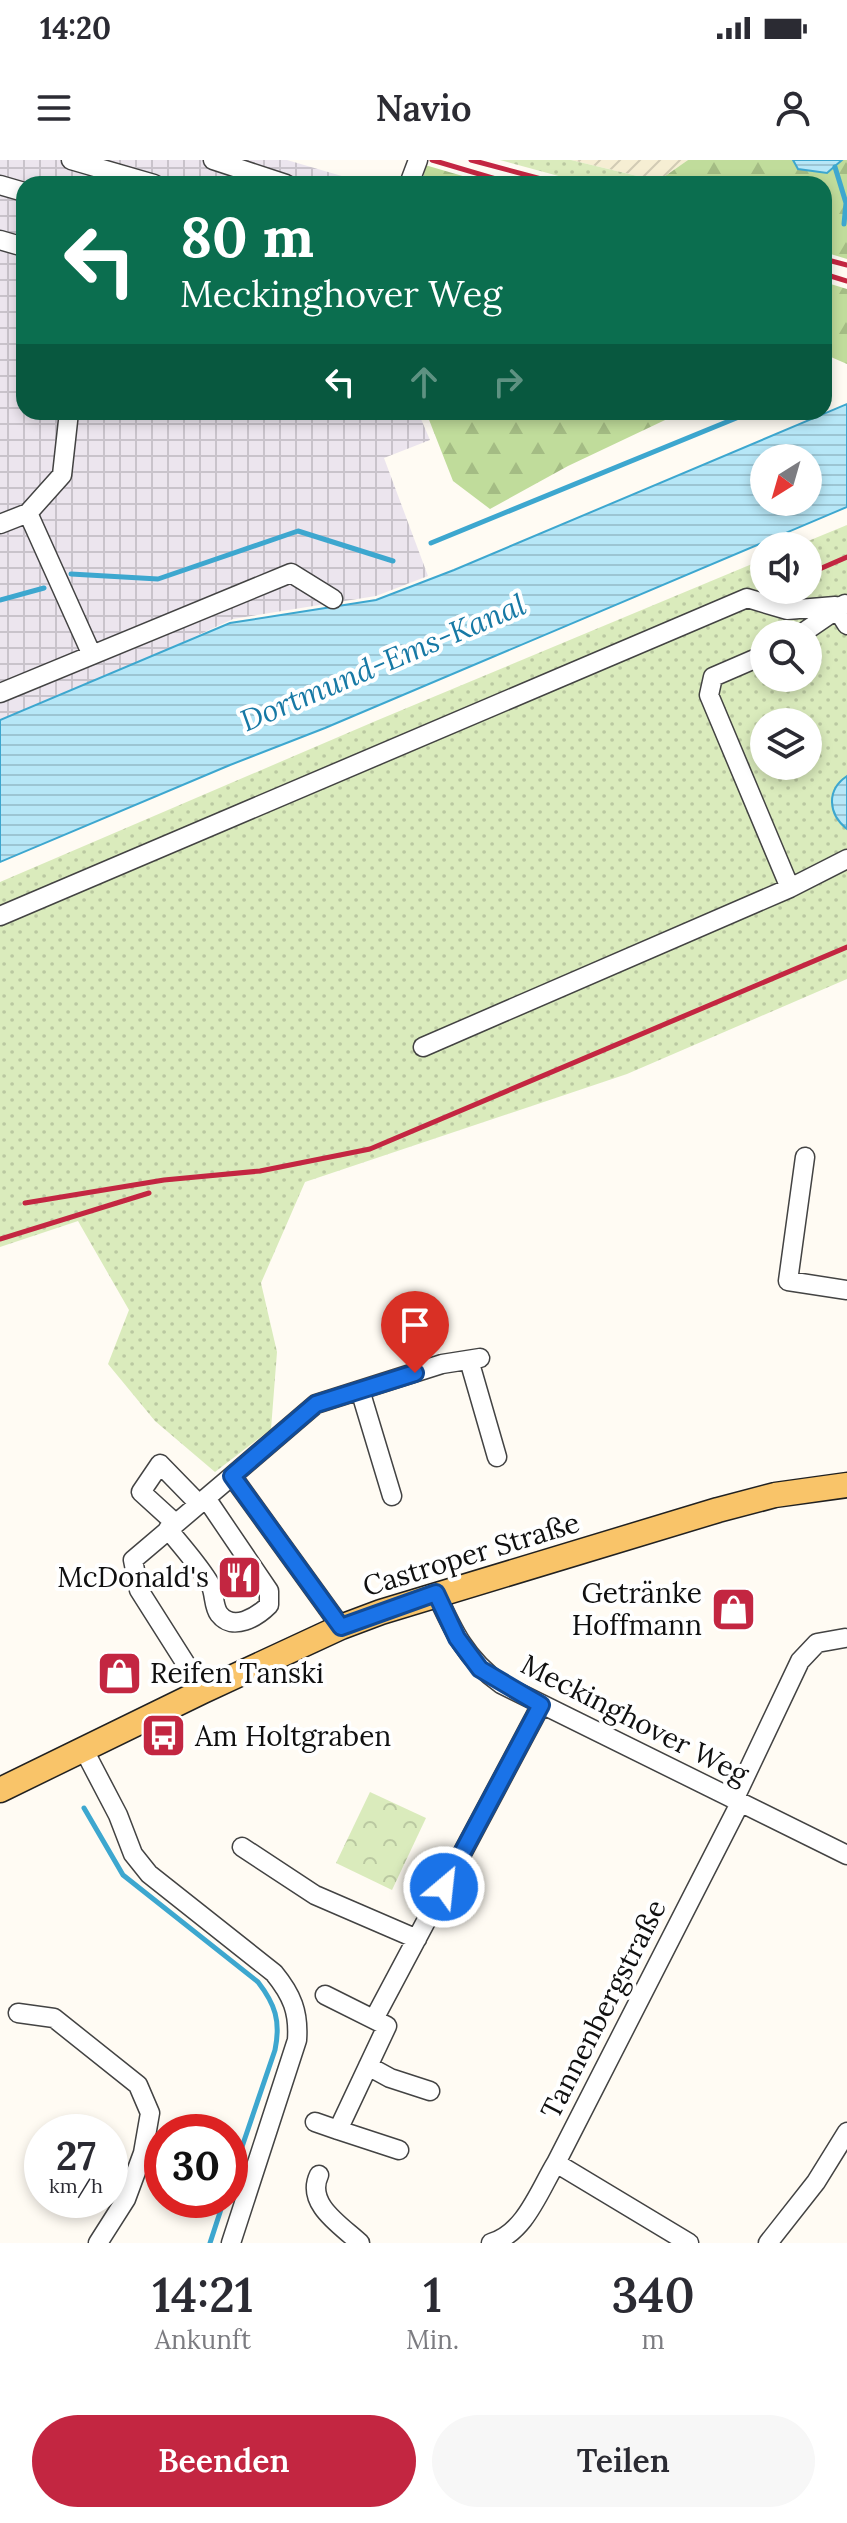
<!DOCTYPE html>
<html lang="de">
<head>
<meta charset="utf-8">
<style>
  body { margin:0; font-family:Lora,serif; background:#f7f7f7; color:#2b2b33; height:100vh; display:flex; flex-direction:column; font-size:30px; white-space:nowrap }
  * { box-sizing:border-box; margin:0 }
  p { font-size:26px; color:#7c7c81 }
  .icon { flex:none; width:44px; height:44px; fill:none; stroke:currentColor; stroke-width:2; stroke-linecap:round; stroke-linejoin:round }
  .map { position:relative; height:2083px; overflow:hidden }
  .panel { display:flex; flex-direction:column; background:#fff; flex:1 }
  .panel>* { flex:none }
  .banner { position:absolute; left:16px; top:16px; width:816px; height:244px; border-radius:24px; box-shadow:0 4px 12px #0003; background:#0b6e4f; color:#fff; overflow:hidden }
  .needle { width:52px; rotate:217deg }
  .controls { position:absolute; left:750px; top:284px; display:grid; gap:16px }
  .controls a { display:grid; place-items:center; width:72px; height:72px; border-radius:50%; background:#fff; box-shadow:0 4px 12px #0003; font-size:40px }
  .speed { position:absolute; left:24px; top:1954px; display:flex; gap:16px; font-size:40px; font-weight:700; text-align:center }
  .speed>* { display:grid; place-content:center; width:104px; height:104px; border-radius:50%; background:#fff; box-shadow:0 4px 12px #0003; line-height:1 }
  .speed small { font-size:20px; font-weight:400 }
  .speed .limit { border:12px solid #d22; background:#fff; color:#111 }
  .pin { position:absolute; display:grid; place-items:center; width:68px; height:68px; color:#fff; margin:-82px -34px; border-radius:50% 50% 50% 0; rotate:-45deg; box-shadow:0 0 8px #0007 }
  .pin .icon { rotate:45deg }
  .me { position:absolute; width:88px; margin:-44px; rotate:28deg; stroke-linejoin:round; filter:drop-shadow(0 0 6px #0008) }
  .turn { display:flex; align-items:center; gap:28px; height:168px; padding:0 32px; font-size:36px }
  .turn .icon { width:104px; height:104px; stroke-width:2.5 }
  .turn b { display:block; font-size:56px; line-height:68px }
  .lanes { display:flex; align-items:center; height:76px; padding:0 32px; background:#0003; justify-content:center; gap:40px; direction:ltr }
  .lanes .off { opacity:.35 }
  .eta { display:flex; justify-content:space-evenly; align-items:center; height:136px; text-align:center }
  .eta b { font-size:48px; font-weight:600; line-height:56px }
  .primary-button { display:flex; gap:16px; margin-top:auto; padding:16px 32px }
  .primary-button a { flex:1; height:92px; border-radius:48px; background:#c32641; color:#fff; font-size:32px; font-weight:600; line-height:92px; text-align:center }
  .primary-button a+a { background:#f7f7f7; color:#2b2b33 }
  .status { display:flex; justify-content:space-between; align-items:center; height:56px; padding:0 40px; background:#fff; direction:ltr }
  .status svg { height:22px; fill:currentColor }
  header { display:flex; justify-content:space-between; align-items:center; height:104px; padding:0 32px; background:#fff; font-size:36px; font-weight:600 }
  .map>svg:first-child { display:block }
</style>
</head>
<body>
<div class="status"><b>14:20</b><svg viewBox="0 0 49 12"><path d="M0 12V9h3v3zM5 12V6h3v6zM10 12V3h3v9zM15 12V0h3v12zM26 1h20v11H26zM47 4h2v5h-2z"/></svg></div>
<header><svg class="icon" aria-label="menu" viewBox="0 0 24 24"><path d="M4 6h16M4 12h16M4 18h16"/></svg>Navio<svg class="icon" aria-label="person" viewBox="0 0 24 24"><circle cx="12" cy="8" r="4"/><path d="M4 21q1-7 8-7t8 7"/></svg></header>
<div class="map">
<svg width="847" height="2083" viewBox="0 0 847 2083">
  <defs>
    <pattern id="industrial-grid" width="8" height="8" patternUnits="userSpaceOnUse" patternTransform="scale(2)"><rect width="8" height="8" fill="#ece5ee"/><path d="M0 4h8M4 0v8" fill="none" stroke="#c9c3cb"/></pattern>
    <pattern id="farmland-furrows" width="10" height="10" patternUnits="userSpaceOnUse" patternTransform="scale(2)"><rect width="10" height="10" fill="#f6eed3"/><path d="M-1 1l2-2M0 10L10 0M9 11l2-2" fill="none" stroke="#d2cbb4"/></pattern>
    <pattern id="grass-dots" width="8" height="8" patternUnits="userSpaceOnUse" patternTransform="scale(2)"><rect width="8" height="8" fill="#daebbc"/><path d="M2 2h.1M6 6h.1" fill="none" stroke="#bac8a1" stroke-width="1.8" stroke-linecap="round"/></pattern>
    <pattern id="forest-firs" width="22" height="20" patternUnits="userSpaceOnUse" patternTransform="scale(2)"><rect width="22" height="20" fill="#c0dc9b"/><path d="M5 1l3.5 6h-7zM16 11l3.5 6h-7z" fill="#a4bc84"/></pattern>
    <pattern id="park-crowns" width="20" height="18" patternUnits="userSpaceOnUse" patternTransform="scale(2)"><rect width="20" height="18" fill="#daebbc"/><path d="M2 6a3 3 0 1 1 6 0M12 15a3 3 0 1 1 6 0" fill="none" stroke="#bac8a1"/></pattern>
    <pattern id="water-rules" width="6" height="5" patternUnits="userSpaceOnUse" patternTransform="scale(2)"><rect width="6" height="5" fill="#b7e7f7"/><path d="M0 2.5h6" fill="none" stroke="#9cc5d3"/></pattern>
  </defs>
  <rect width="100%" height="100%" fill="#fffbf3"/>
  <path fill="url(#industrial-grid)" d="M0,0H287L369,24H24V252H418L430,280L384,298L428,416L376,436L233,459L159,493L0,560Z"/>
  <path fill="url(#farmland-furrows)" d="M571,0H688L658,21Z"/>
  <path fill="url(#grass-dots)" fill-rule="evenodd" d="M500,0H571L658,21V24H588Z
    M847,365V819L627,914L305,1022L261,1123L277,1192L271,1269L215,1312L155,1261L108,1204L129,1150L78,1061L0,1087V722L378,560L764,399V430H808V386H796ZM764,474H808V518H764ZM764,562H808V606H764Z"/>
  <path fill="url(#forest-firs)" d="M688,0H793L798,9L827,13L842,0H847V99L824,92V24H658V21Z
    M425,5L490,24H423Z
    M824,122L847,129V204L824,194Z
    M426,252H682L568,306L490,349L453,321Z"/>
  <path fill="url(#park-crowns)" d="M370,1632L426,1658L392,1730L336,1703Z"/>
  <path fill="url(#water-rules)" stroke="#3da7cf" stroke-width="2" fill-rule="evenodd" d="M793,0H842L827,13L798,9Z
    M847,244V347L325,568L230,605L0,702V560L230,463L376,440L454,410ZM764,298H808V342H764Z
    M847,616V669C828,654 826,630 847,616Z"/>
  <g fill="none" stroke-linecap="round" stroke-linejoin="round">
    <path stroke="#3da7cf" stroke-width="5" d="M835,7L846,43L844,64
      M431,383L751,252
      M71,414L158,419L298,371L393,401
      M0,440L44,428
      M84,1648L123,1715L258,1822C275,1844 281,1861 275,1890L230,2022
      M210,2083L224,2040"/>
    <defs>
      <path id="minor" d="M71,0L154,24
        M213,0L286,24
        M409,24L418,0
        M0,25L24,32
        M0,80L24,87
        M28,353L91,493
        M0,364L28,353L62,315L69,252
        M801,474L845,444
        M764,495L713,517L709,535L790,728
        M0,533L291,413L333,439
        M0,756L747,438L787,450L835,446L847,465
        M423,887L790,728L847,699
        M805,997L788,1121L847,1130
        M469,1200L497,1297
        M360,1230L392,1336
        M175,1363L141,1332L160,1304L199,1344
        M168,1369C182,1387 199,1405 210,1424C215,1433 213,1446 219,1454C233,1472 257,1457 269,1445V1431L206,1338
        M436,1433C453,1471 466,1499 501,1524L847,1695
        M341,1467L232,1316L316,1244L442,1204L480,1198
        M203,1531L139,1430L133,1400L232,1316
        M84,1590L118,1655L133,1694L149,1714L274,1813C292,1835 299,1852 297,1880L231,2083
        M734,1640L800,1501L817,1483L845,1478
        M242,1687L315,1735L417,1779
        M325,1835L387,1866L338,1970L399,1990
        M18,1853L54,1858L138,1925L150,1953L143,1993L126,2039L98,2083
        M374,1859L541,1545
        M368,1906L390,1918L430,1931
        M315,1962L338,1970
        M556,2003L689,2083
        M319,2015C305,2044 342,2066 360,2083
        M491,2083C525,2073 539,2031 556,2003L740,1643
        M768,2083L816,2022L847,1972"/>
      <path id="major" d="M0,1630L203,1531L341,1467L381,1452L718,1350L775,1335L847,1325"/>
    </defs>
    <use href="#minor" stroke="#434343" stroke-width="21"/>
    <use href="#major" stroke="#212121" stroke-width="27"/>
    <use href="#minor" stroke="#fff" stroke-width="18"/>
    <use href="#major" stroke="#f9c469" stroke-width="24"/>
    <path stroke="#c32641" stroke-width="5" d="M432,0L513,24
      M471,0L560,24
      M824,99L847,105
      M824,114L847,121
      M808,414L847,397
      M25,1043L164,1020L260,1011L370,989L847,787
      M0,1079L149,1033"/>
  </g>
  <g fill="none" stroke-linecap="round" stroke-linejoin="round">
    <defs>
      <path id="route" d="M415,1213L316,1244L232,1316L341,1467L436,1433L457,1478L480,1509L541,1545L444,1727"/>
    </defs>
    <use href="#route" stroke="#114b97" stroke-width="20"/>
    <use href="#route" stroke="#1a73e8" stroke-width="14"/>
  </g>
  <defs>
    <symbol id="restaurant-square" viewBox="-11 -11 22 22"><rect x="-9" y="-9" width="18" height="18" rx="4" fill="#c32641" stroke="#fff"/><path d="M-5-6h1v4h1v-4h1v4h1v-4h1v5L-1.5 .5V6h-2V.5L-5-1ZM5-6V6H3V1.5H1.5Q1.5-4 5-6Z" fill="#fff"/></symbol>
    <symbol id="shop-square" viewBox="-11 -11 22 22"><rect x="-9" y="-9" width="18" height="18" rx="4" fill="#c32641" stroke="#fff"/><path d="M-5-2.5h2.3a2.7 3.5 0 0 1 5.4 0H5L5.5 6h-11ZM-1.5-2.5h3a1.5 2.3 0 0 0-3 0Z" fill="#fff"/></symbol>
    <symbol id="bus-square" viewBox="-11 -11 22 22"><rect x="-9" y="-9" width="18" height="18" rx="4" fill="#c32641" stroke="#fff"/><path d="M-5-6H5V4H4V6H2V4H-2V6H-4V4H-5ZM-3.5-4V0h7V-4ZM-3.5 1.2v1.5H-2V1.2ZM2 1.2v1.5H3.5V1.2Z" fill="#fff"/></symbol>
  </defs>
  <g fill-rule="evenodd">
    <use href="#restaurant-square" x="214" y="1392" width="51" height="51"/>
    <use href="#shop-square" x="708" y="1424" width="51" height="51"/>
    <use href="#shop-square" x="94" y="1488" width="51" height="51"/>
    <use href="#bus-square" x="138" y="1550" width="51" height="51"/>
  </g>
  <g text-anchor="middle" stroke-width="8" stroke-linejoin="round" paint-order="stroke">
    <g font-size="28" fill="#101010" stroke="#fff">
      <text transform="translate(471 1394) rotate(-17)" y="10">Castroper Straße</text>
      <text transform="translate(635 1559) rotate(27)" y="10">Meckinghover Weg</text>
      <text transform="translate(603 1849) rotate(-63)" y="10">Tannenbergstraße</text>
    </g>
    <g font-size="28" fill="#101010" stroke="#fff" text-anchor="end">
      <text x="209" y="1427">McDonald's</text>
      <text x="702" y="1443">Getränke<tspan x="702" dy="32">Hoffmann</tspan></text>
      <text x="150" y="1523" text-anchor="start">Reifen Tanski</text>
      <text x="195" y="1586" text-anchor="start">Am Holtgraben</text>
    </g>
    <g font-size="30" font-style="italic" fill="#1779a5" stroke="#fff">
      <text transform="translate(383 503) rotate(-23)" y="10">Dortmund-Ems-Kanal</text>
    </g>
  </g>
</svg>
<div class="controls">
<a><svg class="needle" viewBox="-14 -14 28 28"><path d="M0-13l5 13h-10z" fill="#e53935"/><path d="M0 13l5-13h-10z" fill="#7c7c81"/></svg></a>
<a><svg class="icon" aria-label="sound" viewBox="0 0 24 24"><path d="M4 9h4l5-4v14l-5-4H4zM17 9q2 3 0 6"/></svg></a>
<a><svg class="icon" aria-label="search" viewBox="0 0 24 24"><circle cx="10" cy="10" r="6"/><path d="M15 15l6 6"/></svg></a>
<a><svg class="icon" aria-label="layers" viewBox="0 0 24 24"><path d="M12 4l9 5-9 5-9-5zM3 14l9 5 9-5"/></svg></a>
</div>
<div class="speed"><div>27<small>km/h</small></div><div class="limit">30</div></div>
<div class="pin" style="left:415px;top:1213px;background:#d93025"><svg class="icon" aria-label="arrive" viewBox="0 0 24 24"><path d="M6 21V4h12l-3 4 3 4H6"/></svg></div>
<svg class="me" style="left:444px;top:1727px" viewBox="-20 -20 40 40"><circle r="17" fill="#1a73e8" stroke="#fff" stroke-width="3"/><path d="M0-11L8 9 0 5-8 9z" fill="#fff"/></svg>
<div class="banner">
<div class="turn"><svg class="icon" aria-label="left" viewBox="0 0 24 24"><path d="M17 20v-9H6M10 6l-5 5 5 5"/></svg><div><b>80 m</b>Meckinghover Weg</div></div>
<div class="lanes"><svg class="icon" aria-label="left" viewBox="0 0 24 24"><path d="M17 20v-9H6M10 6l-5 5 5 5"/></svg><svg class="icon off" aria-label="ahead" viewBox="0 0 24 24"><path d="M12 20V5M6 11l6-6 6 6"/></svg><svg class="icon off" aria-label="right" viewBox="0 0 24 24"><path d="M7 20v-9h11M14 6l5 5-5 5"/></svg></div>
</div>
</div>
<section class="panel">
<div class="eta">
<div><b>14:21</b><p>Ankunft</p></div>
<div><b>1</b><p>Min.</p></div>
<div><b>340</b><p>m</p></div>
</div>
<div class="primary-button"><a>Beenden</a><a>Teilen</a></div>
</section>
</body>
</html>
